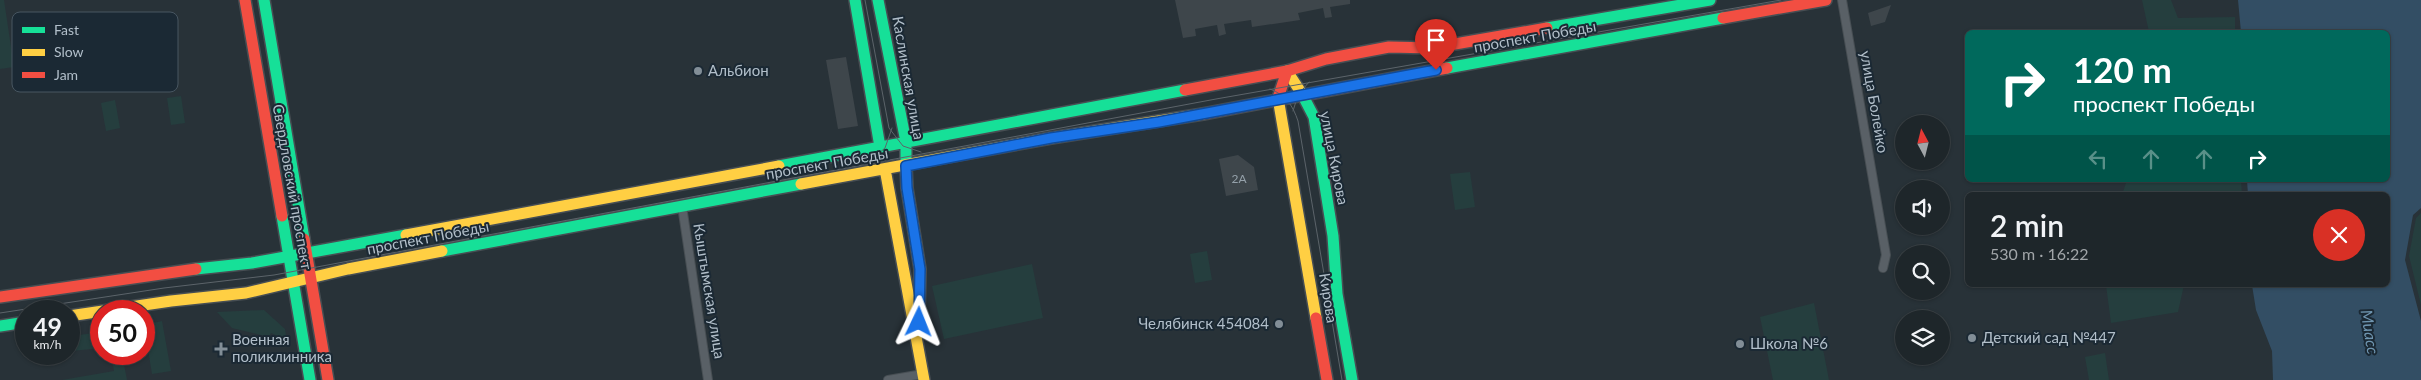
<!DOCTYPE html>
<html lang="en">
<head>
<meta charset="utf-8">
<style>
  body { margin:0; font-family:Lato,sans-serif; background:#262e32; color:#f1f3f6; height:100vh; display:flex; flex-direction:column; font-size:19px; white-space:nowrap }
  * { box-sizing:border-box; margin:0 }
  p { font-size:16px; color:#a1a5a8 }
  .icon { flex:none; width:28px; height:28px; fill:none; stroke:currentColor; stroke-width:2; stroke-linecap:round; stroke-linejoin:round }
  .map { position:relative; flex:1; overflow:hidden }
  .panel { position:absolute; left:1965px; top:192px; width:425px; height:95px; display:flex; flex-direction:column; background:#1e262a; border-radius:8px; box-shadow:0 1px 4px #0004,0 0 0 1px #3c4347 }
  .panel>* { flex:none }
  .banner { position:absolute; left:1965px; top:30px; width:425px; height:152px; border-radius:8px; box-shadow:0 1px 4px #0004,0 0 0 1px #3c4347; background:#00695c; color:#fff; overflow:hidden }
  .needle { width:32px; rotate:353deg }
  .tools { position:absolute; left:1895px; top:115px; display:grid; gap:10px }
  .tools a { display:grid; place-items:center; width:55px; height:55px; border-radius:50%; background:#1e262a; box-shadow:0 1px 4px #0004,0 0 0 1px #3c4347; font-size:25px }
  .speed { position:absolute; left:15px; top:300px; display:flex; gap:10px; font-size:25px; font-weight:700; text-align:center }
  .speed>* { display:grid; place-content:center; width:65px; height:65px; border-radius:50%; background:#1e262a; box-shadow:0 1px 4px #0004,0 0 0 1px #3c4347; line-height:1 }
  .speed small { font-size:12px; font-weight:400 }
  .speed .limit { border:8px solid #d22; background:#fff; color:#111 }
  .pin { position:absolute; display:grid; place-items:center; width:42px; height:42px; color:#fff; margin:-51px -21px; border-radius:50% 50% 50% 0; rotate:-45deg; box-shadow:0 0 5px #0007 }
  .pin .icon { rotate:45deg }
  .me { position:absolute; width:55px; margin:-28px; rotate:2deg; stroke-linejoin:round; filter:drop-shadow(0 0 4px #0008) }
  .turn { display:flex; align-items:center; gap:18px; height:105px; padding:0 25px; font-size:22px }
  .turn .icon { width:65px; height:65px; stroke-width:2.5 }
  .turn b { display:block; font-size:35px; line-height:42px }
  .lanes { display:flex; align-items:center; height:48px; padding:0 25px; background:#0003; justify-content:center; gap:25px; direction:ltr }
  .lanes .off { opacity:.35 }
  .round { display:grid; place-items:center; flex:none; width:52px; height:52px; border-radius:26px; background:#262e32 }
  .headline { display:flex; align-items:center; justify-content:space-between; height:85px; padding:0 25px }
  h1 { font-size:30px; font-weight:600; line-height:38px }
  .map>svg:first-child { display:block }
</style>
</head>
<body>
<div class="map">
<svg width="2421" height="380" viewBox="0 0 2421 380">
  <rect width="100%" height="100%" fill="#283238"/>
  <path fill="#253e3e" d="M0,0H4L14,67L0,69Z
    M2142,0H2171L2178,18L2235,17V32H2149Z
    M181,96L185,123L171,125L167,98Z
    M115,100L120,128L106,131L101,103Z
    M1470,172L1475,207L1455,210L1450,174Z
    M2127,180H2241L2242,195H2122Z
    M2421,213V305L2409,256L2416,218Z
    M1207,251L1212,280L1195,283L1190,254Z
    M1032,264L1043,318L944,339L932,286Z
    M2106,285H2184L2178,312L2111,323Z
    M1814,303L1829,380H1773L1760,317Z
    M264,310L285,329L287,342L279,340L280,337L271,333L269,337L232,328L217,312Z
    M162,321L171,371L152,374L144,325Z
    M101,332V348L72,351L71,346L79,335Z
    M2105,353L2109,380H2089L2085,357Z
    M111,354H122L127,380H62L114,371Z"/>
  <path fill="#334e64" d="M2238,0H2421V208L2413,215L2405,260L2421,321V380H2273L2272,351L2256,310L2252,285H2388V195H2248L2247,180H2388V32H2241Z"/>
  <path fill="#3e464b" d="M1175,0H1350V4L1330,7L1332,17L1325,18L1323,8L1298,13L1300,20L1252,27L1251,20L1224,24L1226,34L1219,36L1217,25L1195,29L1196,36L1183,38Z
    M1891,5L1885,22L1871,26L1868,13Z
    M846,57L858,126L838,129L826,60Z
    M1238,155L1254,167L1258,190L1226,196L1219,159Z"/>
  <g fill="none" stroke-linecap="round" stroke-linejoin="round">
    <defs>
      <path id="street" d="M1842,0L1886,255L1883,268
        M682,206L708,380
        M888,380L923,374"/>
      <path id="fast" d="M264,0L304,239
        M855,0L880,147
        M878,0L906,142
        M1547,28L1710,0
        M1447,68L1723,18
        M1302,94L1314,117L1333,236L1337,294L1352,380
        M906,142V166
        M779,166L1185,90
        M282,216L310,380
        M442,251L801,184
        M196,269L252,263L406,235
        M0,326L26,322"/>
      <path id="slow" d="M1287,71L1302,94
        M1278,98L1316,318
        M906,166L907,188L920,269L919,318
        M885,169L924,380
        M801,184L1051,138L1203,114
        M406,235L779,166
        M69,316L171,301L246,293L348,269L442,251"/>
      <path id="jam" d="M245,0L282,216
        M1723,18L1826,0
        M1185,90L1287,71L1326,59L1389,47L1432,48L1547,28
        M1278,98L1287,71
        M1203,114L1447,68
        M304,239L328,380
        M0,297L196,269
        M1316,318L1327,380"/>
    </defs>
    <use href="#street" stroke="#474e53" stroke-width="10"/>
    <use href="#fast" stroke="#474e53" stroke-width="14"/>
    <use href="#slow" stroke="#474e53" stroke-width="14"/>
    <use href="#jam" stroke="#474e53" stroke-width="14"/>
    <use href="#street" stroke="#596066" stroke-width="8"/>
    <use href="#fast" stroke="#16e098" stroke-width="11"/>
    <use href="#slow" stroke="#ffcf43" stroke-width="11"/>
    <use href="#jam" stroke="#f24e42" stroke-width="11"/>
    <path stroke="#5c646a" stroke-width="1" d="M865,0L889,128L903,146L921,152
      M1270,89C1286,95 1293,106 1298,121L1342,380
      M1293,111L1298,95L1309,82
      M869,162L885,148L892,128
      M0,313L164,288L274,275L1216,99L1781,0"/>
  </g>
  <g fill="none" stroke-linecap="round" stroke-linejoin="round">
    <defs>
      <path id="route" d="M919,322L920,269L907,188L906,166L1051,138L1159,122L1436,70"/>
    </defs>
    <use href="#route" stroke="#114b97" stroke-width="12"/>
    <use href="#route" stroke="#1a73e8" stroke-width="9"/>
  </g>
  <g fill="#828e97" stroke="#1b2934" stroke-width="2">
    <circle cx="698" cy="71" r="5"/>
    <circle cx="1279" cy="324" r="5"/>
    <circle cx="1972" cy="338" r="5"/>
    <circle cx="1740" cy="344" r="5"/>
    <path d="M218.5 341.5h5v5h5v5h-5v5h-5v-5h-5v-5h5z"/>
  </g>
  <g text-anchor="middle" stroke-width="4" stroke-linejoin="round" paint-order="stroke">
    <g font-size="12" fill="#95a1aa">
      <text x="1239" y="183">2А</text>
    </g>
    <g font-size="15" fill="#b2bfca" stroke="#1b2934">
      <text transform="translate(1535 37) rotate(-10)" y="5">проспект Победы</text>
      <text transform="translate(908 78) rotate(80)" y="5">Каслинская улица</text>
      <text transform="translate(1874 102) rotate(80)" y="5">улица Болейко</text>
      <text transform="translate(1334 158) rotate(79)" y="5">улица Кирова</text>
      <text transform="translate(827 164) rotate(-10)" y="5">проспект Победы</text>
      <text transform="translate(292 187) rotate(80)" y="5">Свердловский проспект</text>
      <text transform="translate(428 238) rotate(-11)" y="5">проспект Победы</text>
      <text transform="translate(709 291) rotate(81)" y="5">Кыштымская улица</text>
      <text transform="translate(1328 298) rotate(81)" y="5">Кирова</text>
    </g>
    <g font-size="15" fill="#b2bfca" stroke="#1b2934" text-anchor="start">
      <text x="708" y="76">Альбион</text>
      <text x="1269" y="329" text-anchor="end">Челябинск 454084</text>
      <text x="1982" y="343">Детский сад №447</text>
      <text x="232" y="345">Военная<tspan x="232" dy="17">поликлинника</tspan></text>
      <text x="1750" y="349">Школа №6</text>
    </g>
    <g font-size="16" font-style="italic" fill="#6f95b0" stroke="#1b2934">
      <text transform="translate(2370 332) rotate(81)" y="6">Миасс</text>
    </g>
  </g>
  <rect x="12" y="12" width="166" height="80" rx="8" fill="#1b2934" stroke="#485661" stroke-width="1"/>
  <rect x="22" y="27" width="23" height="6" fill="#16e098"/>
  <rect x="22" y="49" width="23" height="7" fill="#ffcf43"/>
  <rect x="22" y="72" width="23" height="6" fill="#f24e42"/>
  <g font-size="14" fill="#b2bfca">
    <text x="54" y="35">Fast</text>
    <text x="54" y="57">Slow</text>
    <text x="54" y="80">Jam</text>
  </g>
</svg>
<div class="tools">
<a><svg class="needle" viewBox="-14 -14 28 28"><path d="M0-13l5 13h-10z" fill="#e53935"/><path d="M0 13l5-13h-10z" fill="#a1a5a8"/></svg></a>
<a><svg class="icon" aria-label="sound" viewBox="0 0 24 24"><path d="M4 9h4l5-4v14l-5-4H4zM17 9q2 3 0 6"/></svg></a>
<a><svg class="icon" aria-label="search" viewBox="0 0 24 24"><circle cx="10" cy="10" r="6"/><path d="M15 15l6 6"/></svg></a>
<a><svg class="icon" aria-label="layers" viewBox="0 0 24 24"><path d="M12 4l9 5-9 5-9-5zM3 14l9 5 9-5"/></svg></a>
</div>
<div class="speed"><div>49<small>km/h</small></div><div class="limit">50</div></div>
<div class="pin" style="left:1436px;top:70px;background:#d93025"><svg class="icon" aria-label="arrive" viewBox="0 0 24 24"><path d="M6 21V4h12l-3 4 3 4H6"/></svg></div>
<svg class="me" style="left:919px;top:322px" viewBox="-20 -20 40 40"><path d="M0-17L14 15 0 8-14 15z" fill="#1a73e8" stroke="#fff" stroke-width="4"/></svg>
<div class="banner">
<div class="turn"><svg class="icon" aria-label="right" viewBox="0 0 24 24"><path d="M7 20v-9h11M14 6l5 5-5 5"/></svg><div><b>120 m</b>проспект Победы</div></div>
<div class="lanes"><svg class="icon off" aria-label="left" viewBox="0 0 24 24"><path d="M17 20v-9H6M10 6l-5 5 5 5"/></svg><svg class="icon off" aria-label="ahead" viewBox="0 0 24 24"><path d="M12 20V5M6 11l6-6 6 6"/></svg><svg class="icon off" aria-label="ahead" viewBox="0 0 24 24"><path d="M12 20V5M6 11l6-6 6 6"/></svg><svg class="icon" aria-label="right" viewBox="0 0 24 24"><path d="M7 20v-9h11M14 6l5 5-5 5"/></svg></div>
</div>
<section class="panel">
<div class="headline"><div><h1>2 min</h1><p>530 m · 16:22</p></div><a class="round" style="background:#d93025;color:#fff"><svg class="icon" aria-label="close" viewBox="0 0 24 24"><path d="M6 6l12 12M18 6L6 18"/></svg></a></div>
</section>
</div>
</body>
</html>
